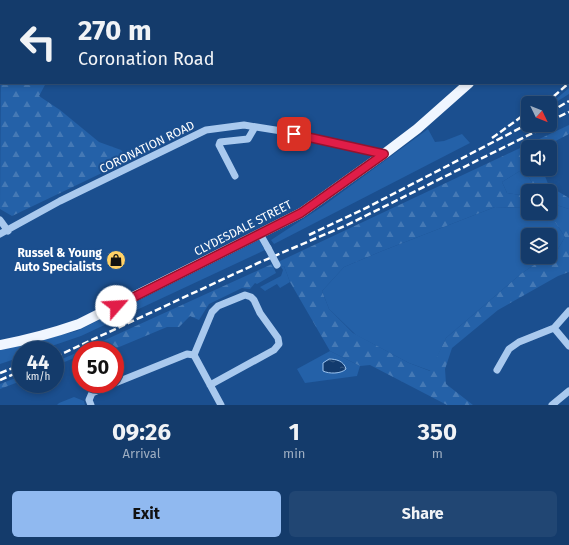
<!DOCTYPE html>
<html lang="en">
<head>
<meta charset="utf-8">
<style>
  body { margin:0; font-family:"Fira Sans",sans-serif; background:#214673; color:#f1f3f6; height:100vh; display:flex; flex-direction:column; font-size:15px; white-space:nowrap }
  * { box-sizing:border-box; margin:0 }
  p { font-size:13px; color:#9dadc1 }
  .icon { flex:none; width:22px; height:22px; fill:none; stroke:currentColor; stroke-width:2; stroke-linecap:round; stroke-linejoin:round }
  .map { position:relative; height:405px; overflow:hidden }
  .panel { display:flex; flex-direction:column; background:#143b6b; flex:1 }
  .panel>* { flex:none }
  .guide { position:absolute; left:0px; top:0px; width:569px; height:84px; box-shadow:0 2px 6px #0003,0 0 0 1px #33557e; background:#143b6b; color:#f1f3f6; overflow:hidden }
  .needle { width:26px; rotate:133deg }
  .tools { position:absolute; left:521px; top:96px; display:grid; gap:8px }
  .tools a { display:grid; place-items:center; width:36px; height:36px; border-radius:6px; background:#143b6b; box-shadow:0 2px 6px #0003,0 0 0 1px #33557e; font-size:20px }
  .speed { position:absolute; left:12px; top:341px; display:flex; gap:8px; font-size:20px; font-weight:700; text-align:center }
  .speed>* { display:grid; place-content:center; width:52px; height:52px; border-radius:50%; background:#143b6b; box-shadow:0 2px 6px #0003,0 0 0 1px #33557e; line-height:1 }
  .speed small { font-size:10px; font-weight:400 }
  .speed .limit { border:6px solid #d22; background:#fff; color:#111 }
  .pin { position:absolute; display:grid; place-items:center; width:34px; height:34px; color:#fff; margin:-17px; border-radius:8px; box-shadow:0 2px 6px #0006 }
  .me { position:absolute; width:44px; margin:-22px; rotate:64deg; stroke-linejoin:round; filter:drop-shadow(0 0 3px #0008) }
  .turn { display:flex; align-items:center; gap:14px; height:84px; padding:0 12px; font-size:18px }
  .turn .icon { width:52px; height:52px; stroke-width:2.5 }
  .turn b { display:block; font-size:28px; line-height:34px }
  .eta { display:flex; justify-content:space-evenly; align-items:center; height:68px; text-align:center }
  .eta b { font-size:24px; font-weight:700; line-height:28px }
  .cta { display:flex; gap:8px; margin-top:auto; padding:8px 12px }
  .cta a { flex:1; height:46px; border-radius:6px; background:#90b9f0; color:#111; font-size:16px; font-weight:700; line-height:46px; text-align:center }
  .cta a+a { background:#214673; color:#f1f3f6 }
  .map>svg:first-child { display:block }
</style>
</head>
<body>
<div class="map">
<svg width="569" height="405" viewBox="0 0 569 405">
  <defs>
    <pattern id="forest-firs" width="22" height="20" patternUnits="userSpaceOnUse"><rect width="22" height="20" fill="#2461a8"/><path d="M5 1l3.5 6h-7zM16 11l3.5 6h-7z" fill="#4579b5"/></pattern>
    <pattern id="water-ripples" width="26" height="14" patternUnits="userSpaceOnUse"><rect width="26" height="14" fill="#123a6d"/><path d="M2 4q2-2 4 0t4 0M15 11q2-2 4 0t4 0" fill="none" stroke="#365883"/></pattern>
  </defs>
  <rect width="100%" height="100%" fill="#1b4f8f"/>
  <path fill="#2461a8" d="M569,88V94L550,106V104Z
    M428,129L435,142L444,141L462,134L470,143L274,244L271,240L323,206Z
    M523,169L538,191H528V196L507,193L502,182Z
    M550,203L569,209V222H555L565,237L558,249L550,254V235H528V257H546L522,273L446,338L431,371L409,363L356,335L329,309L322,291L344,267L382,251L495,207L526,208L528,204V213H550Z
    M259,240L265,250L81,336L40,350H21V357L0,364V350L77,331Z
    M284,266L290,282L280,288L277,284L265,291L260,287L281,276L283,270L281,267Z
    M330,351L360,366L357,376L305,383L297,369Z
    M74,397L84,401L85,405H57L59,403Z"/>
  <path fill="url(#forest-firs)" d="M1,50V83H46L39,96L60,110L99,142L121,150L129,160L12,216L0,209Z
    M569,125V134L544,147H528V169H542L549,186L569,198V209L550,203V191H538L523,169L502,182L507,193L528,196V204L526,208L495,207L382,251L344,267L322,291L329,309L353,333L409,363L430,371L446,338L522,273L546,257H550V254L558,249L565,237L555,222H569V272L558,276L498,310L452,348L445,369L446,384L473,405H447L370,365L360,366L330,351L290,282L284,266L281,267L278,262Z
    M272,264L276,273L257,284L255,283L250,289L242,288L209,304L199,320L190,316L179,327H167L112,350H83Z
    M81,351V355L55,366V362Z
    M21,376V381L0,389V384Z"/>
  <path fill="url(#water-ripples)" stroke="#9cc4f0" d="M329,359C336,359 344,361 346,369C341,374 329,374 323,371V363Z"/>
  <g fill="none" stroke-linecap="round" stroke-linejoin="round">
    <path stroke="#a9c9ee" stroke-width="7" d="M235,176L219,145L220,142L248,139L255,127
      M0,220L8,231
      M0,234L60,201L206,130L244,125L294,133L384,154
      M260,234L268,248
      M554,328L569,346
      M194,355L212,312L218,306L245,295L251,297L254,300L260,313L278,338L279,344L274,350L210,385
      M497,370L509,349L519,342L554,328L569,311
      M115,383L187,354L194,355L221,405
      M91,405L89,400L92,393L112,384
      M552,405L569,391"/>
    <path stroke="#f0f6ff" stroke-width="10" d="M528,1L529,0
      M0,345C27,340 53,333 79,324L301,213L384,154L417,129L469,83"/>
    <path stroke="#fff" stroke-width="2.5" stroke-dasharray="7 3" stroke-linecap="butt" d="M546,103L569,83
      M550,112L569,101
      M550,121L569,112
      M492,138L528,112
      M309,235L368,207L528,124
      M55,357L258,263L347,225L549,125
      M0,373L21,365
      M0,380L21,371"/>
    <path stroke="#a9c9ee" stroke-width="7" d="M268,248L277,265"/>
  </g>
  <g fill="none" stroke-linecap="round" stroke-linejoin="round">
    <defs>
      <path id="route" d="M116,306L301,213L384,154L294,134"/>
    </defs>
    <use href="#route" stroke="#92132f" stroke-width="10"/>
    <use href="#route" stroke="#e11d48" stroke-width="7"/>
  </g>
  <defs>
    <symbol id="shop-disc" viewBox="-11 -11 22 22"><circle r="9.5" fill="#ffd166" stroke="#1b4f8f"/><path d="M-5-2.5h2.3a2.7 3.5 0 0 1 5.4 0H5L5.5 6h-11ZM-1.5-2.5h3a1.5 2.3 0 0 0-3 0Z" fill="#111"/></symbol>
  </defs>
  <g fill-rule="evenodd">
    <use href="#shop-disc" x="105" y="249" width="22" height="22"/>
  </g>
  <g text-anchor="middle" stroke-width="4" stroke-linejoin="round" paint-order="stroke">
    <g font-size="12" fill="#fff" stroke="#1b4f8f">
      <text transform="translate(147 147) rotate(-26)" y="4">CORONATION ROAD</text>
      <text transform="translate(243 228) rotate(-27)" y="4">CLYDESDALE STREET</text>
    </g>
    <g font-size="12" font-weight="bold" fill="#fff" stroke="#1b4f8f" text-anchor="end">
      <text x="102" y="257">Russel &amp; Young<tspan x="102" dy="14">Auto Specialists</tspan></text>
    </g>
  </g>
</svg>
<div class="tools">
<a><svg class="needle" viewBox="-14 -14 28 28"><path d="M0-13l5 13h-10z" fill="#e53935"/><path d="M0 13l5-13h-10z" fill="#9dadc1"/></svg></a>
<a><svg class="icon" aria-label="sound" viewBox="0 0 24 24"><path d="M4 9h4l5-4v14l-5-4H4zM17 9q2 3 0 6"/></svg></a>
<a><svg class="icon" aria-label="search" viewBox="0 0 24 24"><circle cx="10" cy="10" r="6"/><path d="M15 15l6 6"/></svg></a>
<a><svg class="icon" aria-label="layers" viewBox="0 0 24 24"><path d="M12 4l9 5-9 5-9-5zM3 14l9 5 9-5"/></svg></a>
</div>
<div class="speed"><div>44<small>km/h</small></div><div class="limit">50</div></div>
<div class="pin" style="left:294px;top:134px;background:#d93025"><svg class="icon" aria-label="arrive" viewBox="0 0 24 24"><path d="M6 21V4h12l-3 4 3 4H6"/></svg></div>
<svg class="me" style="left:116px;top:306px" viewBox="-20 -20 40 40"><circle r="19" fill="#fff"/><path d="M0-13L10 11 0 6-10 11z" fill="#e11d48"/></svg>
<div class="guide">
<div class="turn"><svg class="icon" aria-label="left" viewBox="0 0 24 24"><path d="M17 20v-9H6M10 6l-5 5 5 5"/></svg><div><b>270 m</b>Coronation Road</div></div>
</div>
</div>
<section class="panel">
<div class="eta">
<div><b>09:26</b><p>Arrival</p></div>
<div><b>1</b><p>min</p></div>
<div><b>350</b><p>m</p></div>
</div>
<div class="cta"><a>Exit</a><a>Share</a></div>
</section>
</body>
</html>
